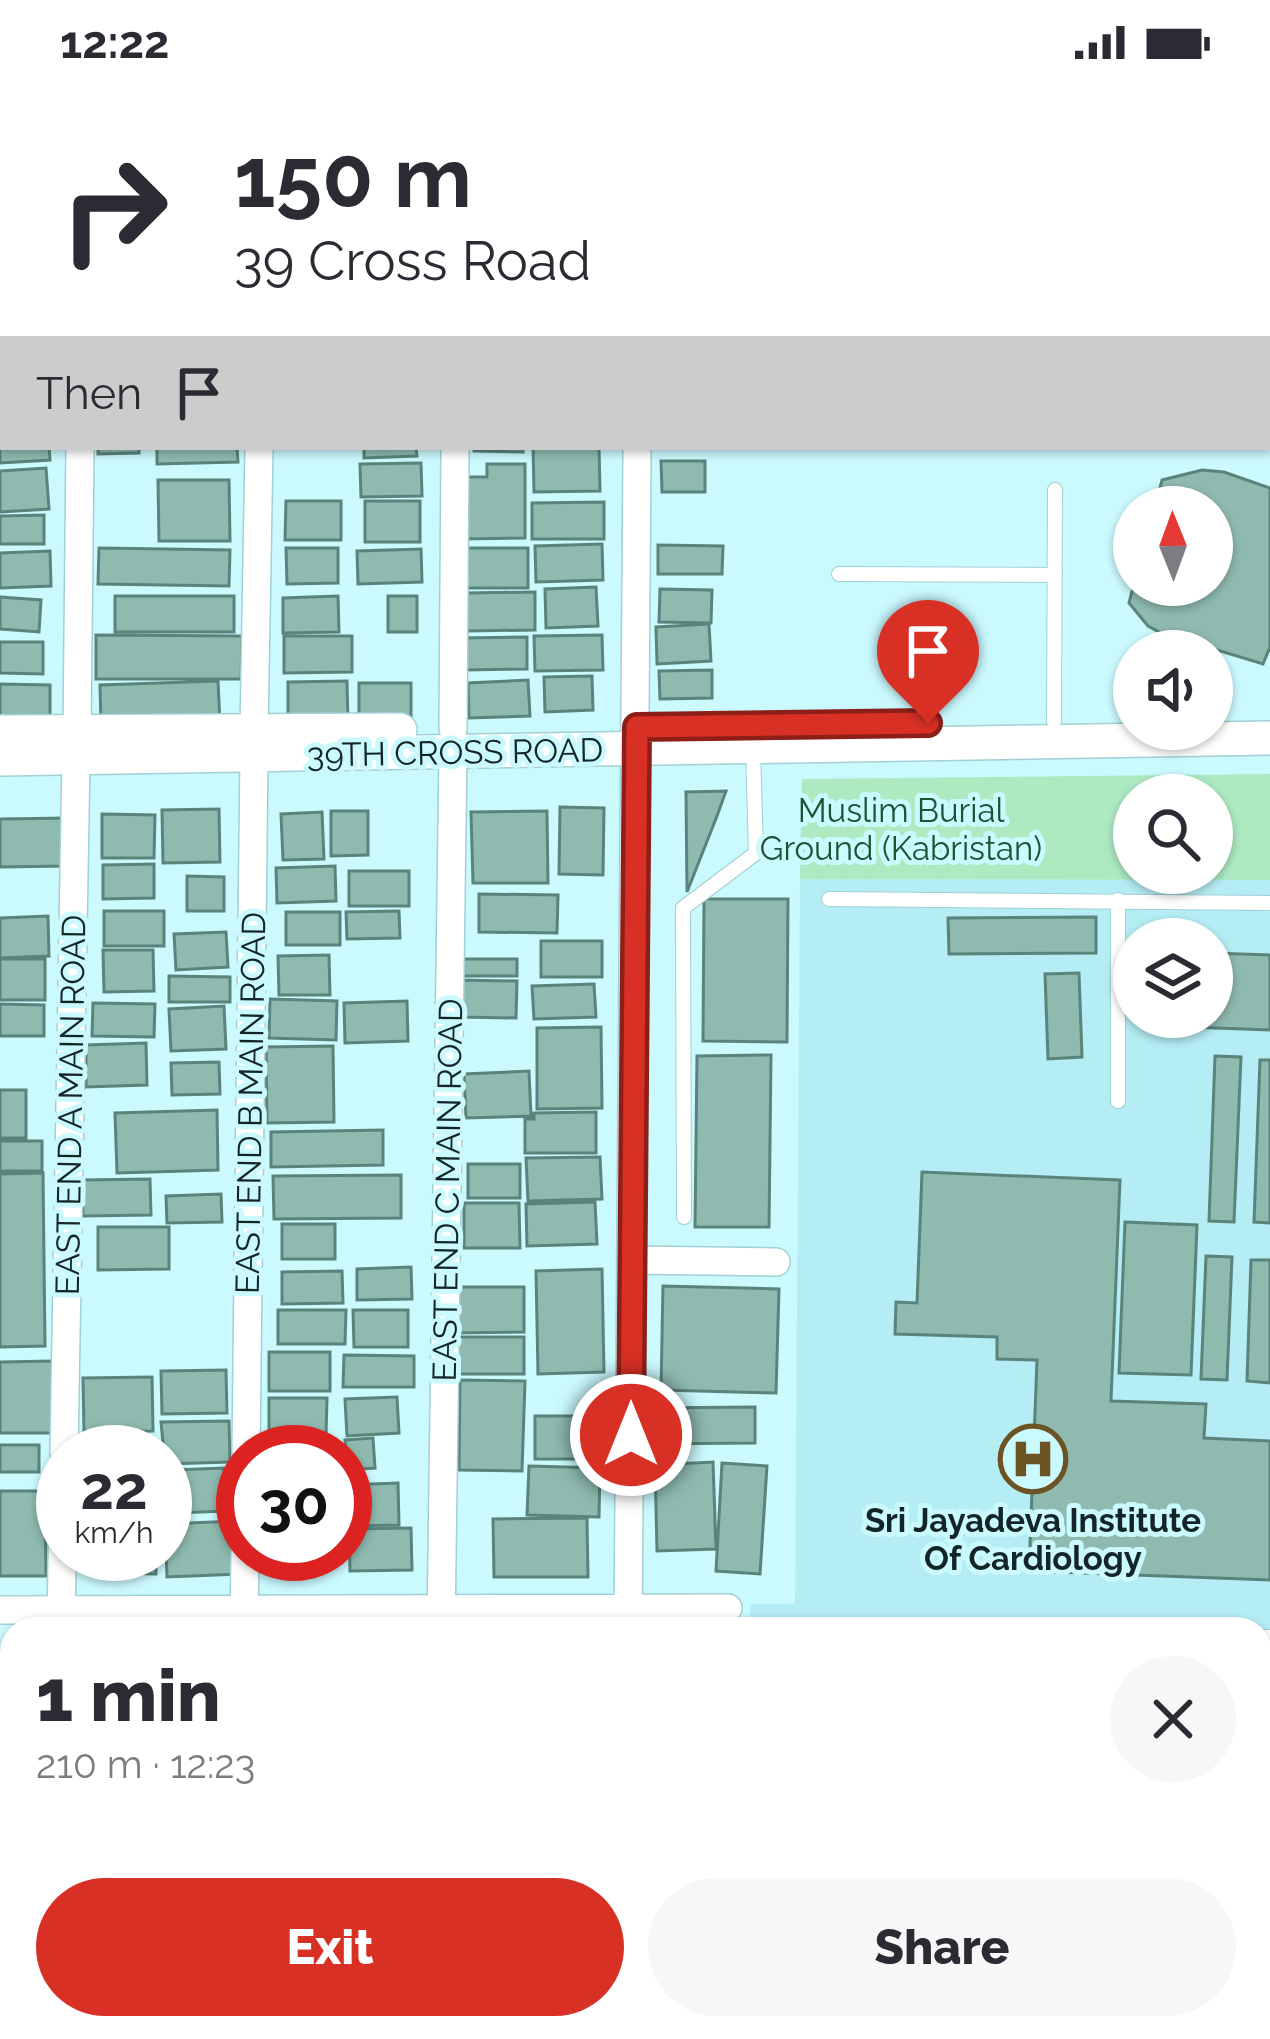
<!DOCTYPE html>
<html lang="en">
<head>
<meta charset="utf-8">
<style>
  body { margin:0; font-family:Raleway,sans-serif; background:#f7f7f7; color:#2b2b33; height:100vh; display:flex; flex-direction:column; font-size:45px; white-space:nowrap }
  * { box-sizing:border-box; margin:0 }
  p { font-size:39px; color:#7c7c81 }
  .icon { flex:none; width:66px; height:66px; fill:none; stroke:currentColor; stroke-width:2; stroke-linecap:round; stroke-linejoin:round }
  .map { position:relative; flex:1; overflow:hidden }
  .sheet { position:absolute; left:0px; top:1533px; width:1272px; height:423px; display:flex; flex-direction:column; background:#fff; border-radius:36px 36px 0 0; box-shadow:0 3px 9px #0004 }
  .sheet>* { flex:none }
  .guide { position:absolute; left:0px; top:0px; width:1272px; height:366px; box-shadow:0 3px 9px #0004; background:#fff; color:#2b2b33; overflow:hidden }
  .needle { width:78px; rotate:359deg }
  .buttons { position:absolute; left:1113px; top:402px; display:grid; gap:24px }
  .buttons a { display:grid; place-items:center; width:120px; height:120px; border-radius:50%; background:#fff; box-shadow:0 3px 9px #0004; font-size:60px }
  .speed { position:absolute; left:36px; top:1341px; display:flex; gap:24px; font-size:60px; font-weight:700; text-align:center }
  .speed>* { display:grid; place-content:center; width:156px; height:156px; border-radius:50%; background:#fff; box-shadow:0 3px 9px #0004; line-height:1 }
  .speed small { font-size:30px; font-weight:400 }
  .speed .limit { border:18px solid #d22; background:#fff; color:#111 }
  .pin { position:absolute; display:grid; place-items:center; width:102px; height:102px; color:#fff; margin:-123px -51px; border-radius:50% 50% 50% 0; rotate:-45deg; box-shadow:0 0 12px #0007 }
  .pin .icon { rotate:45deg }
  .me { position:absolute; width:132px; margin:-66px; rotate:0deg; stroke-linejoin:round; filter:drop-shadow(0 0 9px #0008) }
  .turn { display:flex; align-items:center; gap:42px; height:252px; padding:0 36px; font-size:54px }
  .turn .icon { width:156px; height:156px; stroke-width:2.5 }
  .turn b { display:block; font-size:84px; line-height:102px }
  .then { display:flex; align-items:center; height:114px; padding:0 36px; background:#0003; gap:24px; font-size:45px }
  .round { display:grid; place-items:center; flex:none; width:126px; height:126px; border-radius:63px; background:#f7f7f7 }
  .head { display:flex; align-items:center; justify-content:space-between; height:204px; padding:0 36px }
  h1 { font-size:72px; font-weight:800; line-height:90px }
  .primary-button { display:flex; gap:24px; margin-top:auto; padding:24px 36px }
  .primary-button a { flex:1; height:138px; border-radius:72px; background:#d93025; color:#fff; font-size:48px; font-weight:800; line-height:138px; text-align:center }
  .primary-button a+a { background:#f7f7f7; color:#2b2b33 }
  .status { display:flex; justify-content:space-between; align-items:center; height:84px; padding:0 60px; background:#fff; direction:ltr }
  .status svg { height:33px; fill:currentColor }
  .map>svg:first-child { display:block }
</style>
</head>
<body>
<div class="status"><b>12:22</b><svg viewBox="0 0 49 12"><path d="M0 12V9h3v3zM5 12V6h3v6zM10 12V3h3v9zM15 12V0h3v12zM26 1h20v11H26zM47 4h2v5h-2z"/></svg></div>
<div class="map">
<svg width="1270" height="1955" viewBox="0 0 1270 1955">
  <rect width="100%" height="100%" fill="#caf9fe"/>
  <path fill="#b4edf3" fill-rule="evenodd" d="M800,795L1270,796V1955H745V1944H1260V1545H750V1520H795ZM1134,855H1212V933H1134Z"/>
  <path fill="#adeac2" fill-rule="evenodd" d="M1270,690V796L800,795L802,695ZM1134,711H1212V789H1134Z"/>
  <path fill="#8ebab0" stroke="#5a847b" stroke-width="3" d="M108,0H161V3H108Z
    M173,0H248V3H173Z
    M286,0H342V3H286Z
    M463,0H595V3H463Z
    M672,0H811V3H672Z
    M890,0H1028V3H890Z
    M1248,0H1270L1269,88V3H1244Z
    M0,228H3V289H0Z
    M0,339L3,363H49L50,376L0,379Z
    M98,363H139V369L98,370Z
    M157,363H237L238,378L157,380Z
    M364,363H416L417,372L364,374Z
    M474,363H523V368L474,367Z
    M533,363H599L600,407L534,408Z
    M661,377H705V408H662Z
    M421,379L422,412L361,413L360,380Z
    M487,380H525V454L461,455L468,393H487Z
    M46,384L49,425L0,428V387Z
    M1202,386L1224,388L1270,404V563L1263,580L1161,549L1148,542L1129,519L1134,500L1212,501V423H1155L1162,396Z
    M158,396H229L230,457H159Z
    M286,417H341V456H285Z
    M365,417H420V458H365Z
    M604,418V455H532V419Z
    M44,431V460H0V432Z
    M602,460L603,496L536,498L535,462Z
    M658,461L723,462L722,490H658Z
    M99,464L230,466L229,502L98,500Z
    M286,464H338V499L287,500Z
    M467,464H528V504H467Z
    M421,465L422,498L358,500L357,467Z
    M50,467L51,502L0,504V469Z
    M596,503L598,542L546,544L545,505Z
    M660,505L712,506L711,539L659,538Z
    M535,508V546L467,547L466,509Z
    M115,512H234V548H115Z
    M338,512L339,548L283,549V514Z
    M388,512H417V548H388Z
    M0,513L41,516L39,548L0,545Z
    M709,540L711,577L657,580L656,543Z
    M96,551L242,552L241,595H96Z
    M602,551L603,586L535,587L534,552Z
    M284,552H352V588L284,589Z
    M527,553V585L463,586L462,554Z
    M0,558H43V590L0,589Z
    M712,586V614L660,615L659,587Z
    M592,592L593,626L545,628L544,593Z
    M528,596L530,632L469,634L468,599Z
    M218,597L220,638L101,642L100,601Z
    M347,597L348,640L288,641V598Z
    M359,599H411V639H359Z
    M0,600L50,601V640L0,639Z
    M726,707L717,732L687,808L686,708Z
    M560,723L604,724L603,791L559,790Z
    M219,725L220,778L163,779L162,726Z
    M331,727H368V771L331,772Z
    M547,727L548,799H473L471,728Z
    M322,728L324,775L283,776L281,730Z
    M102,730L155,731L154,774H102Z
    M66,734L67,782L0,783V735Z
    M154,780V814L103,815V781Z
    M335,782L336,817L277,819L276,784Z
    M349,787H409V822H349Z
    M187,792L224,793V827H187Z
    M479,810L558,811L557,849L479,848Z
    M704,815H788L787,958L703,957Z
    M104,827H164V862H104Z
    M399,827L400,854L347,855L346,828Z
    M286,828H340V861H286Z
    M48,832L49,872L0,874V834Z
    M1096,833V869L949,870L948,834Z
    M226,848L228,883L176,886L174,850Z
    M541,857H602V893H541Z
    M103,866H153L154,907L104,908Z
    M1212,869L1270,871V946L1162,942V933H1212Z
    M329,871L330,911H279L278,872Z
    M0,875H45V916H0Z
    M458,875H517V892H458Z
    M1079,889L1082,973L1048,975L1045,890Z
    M169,892L230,893V918H169Z
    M459,896L517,897L516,934L459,933Z
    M594,900L596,933L534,935L532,902Z
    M270,915L337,917L336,956L269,954Z
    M407,917L408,957L345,959L344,919Z
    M93,919L155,920L154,953L92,952Z
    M0,920L44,921V952H0Z
    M224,922L226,965L171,967L169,925Z
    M601,943L602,1024L537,1025V944Z
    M146,959L147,1001L86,1003V961Z
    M333,962L334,1038L267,1039L266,963Z
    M771,971L769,1143H695L697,972Z
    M1215,972L1241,973L1234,1138L1209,1137Z
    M1260,976H1270V1139L1254,1138Z
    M219,978L220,1010L172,1011L171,979Z
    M529,987L531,1032L466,1034L464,990Z
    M0,1006H26V1054H0Z
    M217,1026L218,1086L117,1089L115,1029Z
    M596,1028V1069H525V1035H534V1029Z
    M383,1046V1081L271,1083V1048Z
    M0,1057H42V1087H0Z
    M600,1073L602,1115L528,1117L526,1074Z
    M468,1080H520V1114H468Z
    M922,1088L1120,1096L1111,1317L1206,1320L1204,1354L1270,1357V1496L1029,1487L1037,1276L997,1275V1253L895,1250L896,1218L917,1219Z
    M43,1089L45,1262L0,1263V1090Z
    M401,1091V1134L274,1135L273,1092Z
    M150,1095L151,1131L83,1132L82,1096Z
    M221,1110L222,1138L167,1139L166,1112Z
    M595,1118L597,1160L527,1162L526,1120Z
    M464,1119H519L520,1164H464Z
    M1125,1138L1197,1141L1191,1291L1119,1289Z
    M282,1140H335V1175H282Z
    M98,1143H169V1185L98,1186Z
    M1206,1172L1232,1173L1227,1296L1201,1295Z
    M1251,1176H1270V1299L1247,1297Z
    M411,1183L412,1215L357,1216V1185Z
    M602,1185L604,1288L538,1290L536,1187Z
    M342,1187L343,1219L282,1220V1188Z
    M663,1202L779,1205L776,1309L661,1306Z
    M457,1203H524V1248L456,1249Z
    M278,1226H346L345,1260H278Z
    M353,1226H408V1263H354Z
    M457,1253H524V1290H457Z
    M269,1268H330V1307H269Z
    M344,1271L414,1272V1303H343Z
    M53,1277V1349H0V1278Z
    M226,1286L227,1329L162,1330L161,1287Z
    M152,1293L153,1347L84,1348L83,1294Z
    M460,1296L525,1297L522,1387L459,1386Z
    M397,1313L399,1349L347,1352L345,1315Z
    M269,1314H327L326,1351H269Z
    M755,1323V1359L645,1360V1324Z
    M535,1332H600V1375H535Z
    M229,1337L230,1378L165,1380L161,1338Z
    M373,1354L375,1384L347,1386L345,1356Z
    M91,1355H153L154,1368H91Z
    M270,1355H329L328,1368H270Z
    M0,1361H39V1388H0Z
    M713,1378L716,1465L657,1467L655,1381Z
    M722,1379L767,1382L760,1490L716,1487Z
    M529,1382L600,1384L599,1433L527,1431Z
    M224,1384L226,1427L175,1429L174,1386Z
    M398,1399L399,1441L347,1442L346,1401Z
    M0,1407H45L46,1492H0Z
    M587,1434L588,1493H494L493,1435Z
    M237,1437L240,1490L167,1493L165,1440Z
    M411,1444L412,1486L350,1487L349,1445Z
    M93,1470H156V1490L93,1489Z
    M275,1470H323V1482L276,1483Z
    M0,1576H12V1625H0Z
    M0,1628H12V1677H0Z
    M12,1679V1708H0V1680Z
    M0,1713H12V1747H0Z
    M0,1758H12V1802H0Z
    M0,1806H12V1843H0Z
    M1260,1840L1270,1841V1942L1260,1941Z
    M0,1852H12V1889H0Z
    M0,1902H12V1940H0Z
    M0,1943L34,1944L35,1955H0Z
    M73,1944H154V1955H73Z
    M268,1944H326V1955H268Z
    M347,1944H394V1955H347Z
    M641,1944H738V1955H641Z
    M798,1944H914V1949L963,1951V1944H1014V1955H797Z
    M1032,1944H1148V1955H1031Z
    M156,1945H210V1955H157Z"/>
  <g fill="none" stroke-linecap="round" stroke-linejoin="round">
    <defs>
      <path id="service" d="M641,3V0
        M1048,3V0
        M1233,3L1236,0
        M1269,302L1270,303
        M839,490L1055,491
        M1054,637L1055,406
        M829,815L1270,819
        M1118,816V1017
        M684,1133L683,824L756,769L753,664
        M801,1545H904
        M1260,1553H1270
        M769,1955V1944"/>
      <path id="minor" d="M83,3V0
        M264,3V0
        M0,138H3
        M453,645L455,363
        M254,647L259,363
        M77,649L80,363
        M632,1176L776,1178
        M64,1368L76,674
        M246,1368L254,671
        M0,1526L728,1524
        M61,1541L63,1421
        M244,1541L245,1470
        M441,1545L453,667
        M628,1545L637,369
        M54,1955L55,1944
        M242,1955V1944
        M435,1955L436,1944
        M616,1955V1944"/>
      <path id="tertiary" d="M0,648L400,646
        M0,675L1270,654"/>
    </defs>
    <use href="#service" stroke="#a1d0d5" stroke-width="16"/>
    <use href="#minor" stroke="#a1d0d5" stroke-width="30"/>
    <use href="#tertiary" stroke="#a1d0d5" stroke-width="36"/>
    <use href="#service" stroke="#fff" stroke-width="14"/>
    <use href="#minor" stroke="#fff" stroke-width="27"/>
    <use href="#tertiary" stroke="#fff" stroke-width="33"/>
  </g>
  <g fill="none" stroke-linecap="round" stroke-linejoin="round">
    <defs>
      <path id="route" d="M631,1351L637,643L928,639"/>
    </defs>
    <use href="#route" stroke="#8d1f18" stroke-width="30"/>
    <use href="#route" stroke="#d93025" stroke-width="21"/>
  </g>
  <defs>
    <symbol id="hospital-ring" viewBox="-11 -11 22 22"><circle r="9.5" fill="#caf9fe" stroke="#6c5324" stroke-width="1.5"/><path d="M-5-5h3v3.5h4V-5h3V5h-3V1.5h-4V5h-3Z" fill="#6c5324"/></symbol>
  </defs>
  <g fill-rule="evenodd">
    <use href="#hospital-ring" x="995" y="1337" width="76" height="76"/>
  </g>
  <g text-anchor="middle" stroke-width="10" stroke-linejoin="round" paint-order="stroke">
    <g font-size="33" fill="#132527" stroke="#caf9fe">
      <text transform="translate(455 668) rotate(-1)" y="12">39TH CROSS ROAD</text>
      <text transform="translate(250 1019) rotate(-89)" y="12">EAST END B MAIN ROAD</text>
      <text transform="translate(70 1021) rotate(-89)" y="12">EAST END A MAIN ROAD</text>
      <text transform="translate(447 1106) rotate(-89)" y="12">EAST END C MAIN ROAD</text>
    </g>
    <g font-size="33" fill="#1d5234" stroke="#caf9fe">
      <text x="901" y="738">Muslim Burial<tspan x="901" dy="38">Ground (Kabristan)</tspan></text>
    </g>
    <g font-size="33" font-weight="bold" fill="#132527" stroke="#caf9fe">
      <text x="1033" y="1448">Sri Jayadeva Institute<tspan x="1033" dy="38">Of Cardiology</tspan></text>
    </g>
  </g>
</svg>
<div class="buttons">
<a><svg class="needle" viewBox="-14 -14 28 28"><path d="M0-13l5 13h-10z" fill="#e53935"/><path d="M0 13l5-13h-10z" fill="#7c7c81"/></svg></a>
<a><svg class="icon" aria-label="sound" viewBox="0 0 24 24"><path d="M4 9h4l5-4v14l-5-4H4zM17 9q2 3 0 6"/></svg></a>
<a><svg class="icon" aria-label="search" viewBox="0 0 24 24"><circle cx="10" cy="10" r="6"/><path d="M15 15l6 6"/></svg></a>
<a><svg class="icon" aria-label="layers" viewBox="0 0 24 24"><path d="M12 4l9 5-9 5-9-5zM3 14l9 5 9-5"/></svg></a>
</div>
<div class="speed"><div>22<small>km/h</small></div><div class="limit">30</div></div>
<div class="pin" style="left:928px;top:639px;background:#d93025"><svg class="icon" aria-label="arrive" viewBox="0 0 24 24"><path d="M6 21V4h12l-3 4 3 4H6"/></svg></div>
<svg class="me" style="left:631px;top:1351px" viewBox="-20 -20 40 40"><circle r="17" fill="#d93025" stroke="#fff" stroke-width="3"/><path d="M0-11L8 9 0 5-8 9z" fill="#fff"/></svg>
<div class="guide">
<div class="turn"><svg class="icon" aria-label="right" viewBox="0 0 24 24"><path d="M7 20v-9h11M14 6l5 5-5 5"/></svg><div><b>150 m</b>39 Cross Road</div></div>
<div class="then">Then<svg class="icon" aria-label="arrive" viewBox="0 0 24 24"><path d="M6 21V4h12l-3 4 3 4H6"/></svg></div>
</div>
<section class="sheet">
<div class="head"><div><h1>1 min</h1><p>210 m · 12:23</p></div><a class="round"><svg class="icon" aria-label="close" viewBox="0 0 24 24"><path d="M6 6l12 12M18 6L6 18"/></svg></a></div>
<div class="primary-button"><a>Exit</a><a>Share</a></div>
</section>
</div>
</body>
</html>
